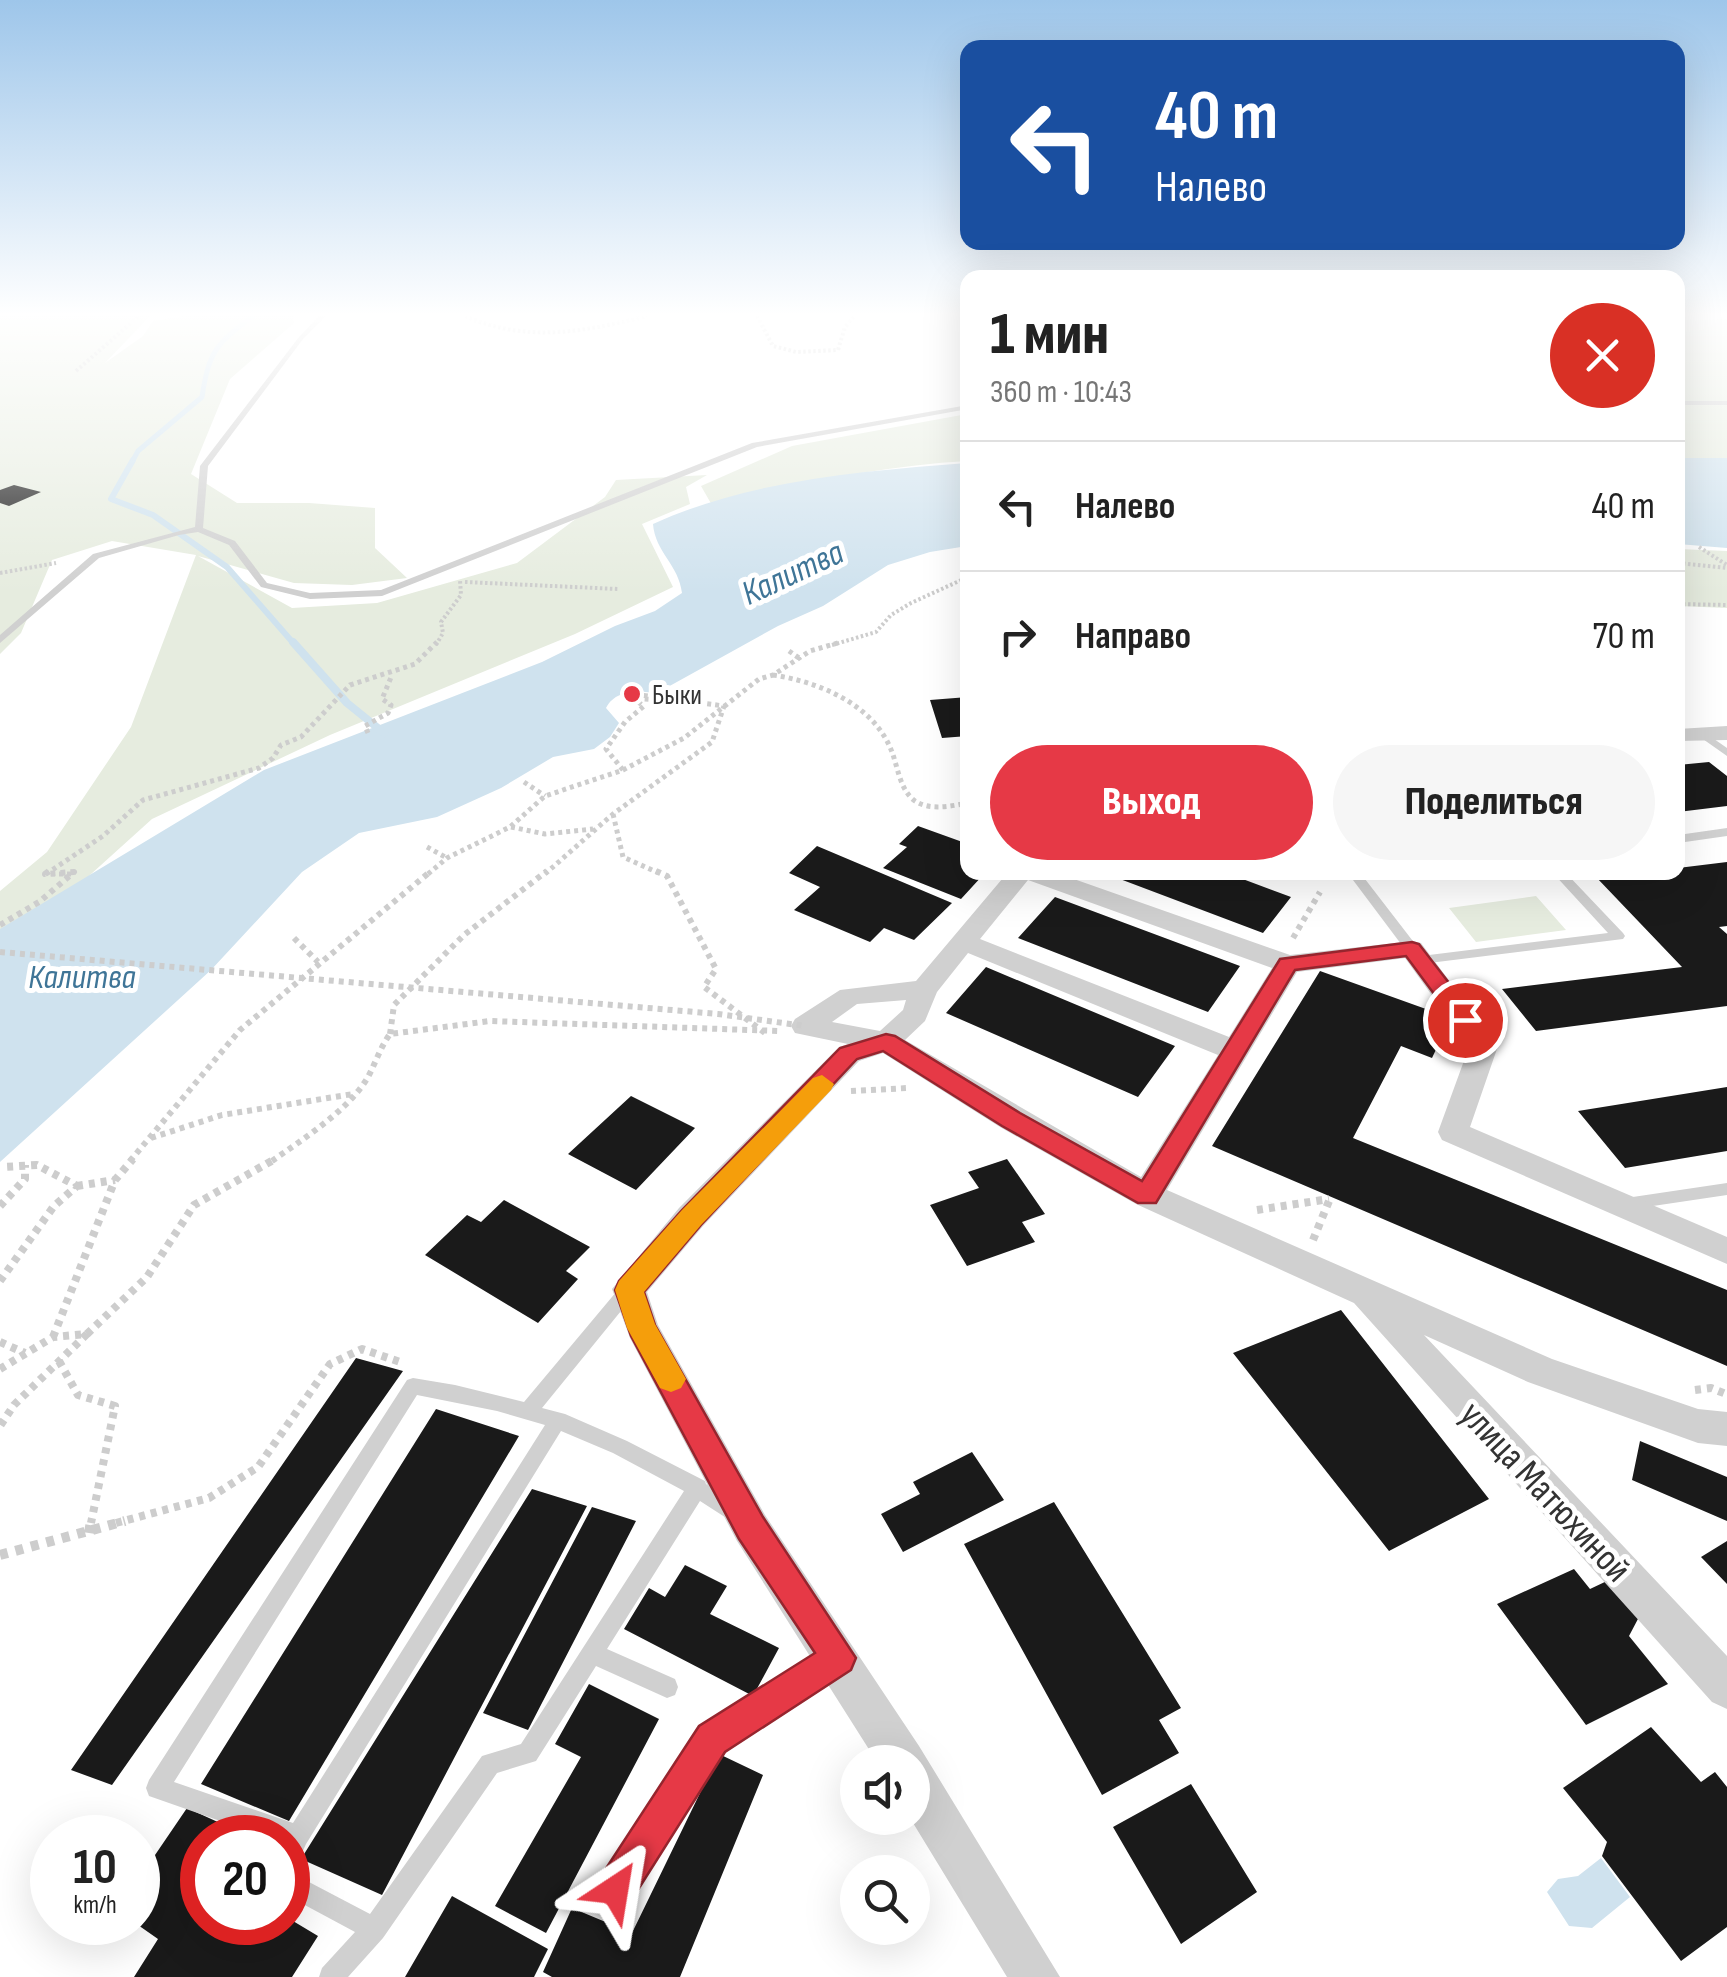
<!DOCTYPE html>
<html lang="ru">
<head>
<meta charset="utf-8">
<style>
  body { margin:0; font-family:"Sofia Sans Condensed",sans-serif; background:#f6f6f6; color:#222; height:100vh; display:flex; flex-direction:column; font-size:38px; white-space:nowrap }
  * { box-sizing:border-box; margin:0 }
  p { font-size:32px; color:#767676 }
  .icon { flex:none; width:55px; height:55px; fill:none; stroke:currentColor; stroke-width:2; stroke-linecap:round; stroke-linejoin:round }
  .map { position:relative; flex:1; overflow:hidden }
  .panel { position:absolute; left:960px; top:270px; width:725px; height:610px; display:flex; flex-direction:column; background:#fff; border-radius:20px; box-shadow:0 10px 40px #0002 }
  .panel>* { flex:none }
  .guide { position:absolute; left:960px; top:40px; width:725px; height:210px; border-radius:20px; box-shadow:0 10px 40px #0002; background:#1a4fa0; color:#fff; overflow:hidden }
  .controls { position:absolute; left:840px; top:1745px; display:grid; gap:20px }
  .controls a { display:grid; place-items:center; width:90px; height:90px; border-radius:50%; background:#fff; box-shadow:0 10px 40px #0002; font-size:50px }
  .speed { position:absolute; left:30px; top:1815px; display:flex; gap:20px; font-size:50px; font-weight:700; text-align:center }
  .speed>* { display:grid; place-content:center; width:130px; height:130px; border-radius:50%; background:#fff; box-shadow:0 10px 40px #0002; line-height:1 }
  .speed small { font-size:25px; font-weight:400 }
  .speed .limit { border:15px solid #d22; background:#fff; color:#111 }
  .pin { position:absolute; display:grid; place-items:center; width:85px; height:85px; color:#fff; margin:-42px; border:5px solid #fff; border-radius:50%; box-shadow:0 2px 10px #0007 }
  .me { position:absolute; width:110px; margin:-55px; rotate:33deg; stroke-linejoin:round; filter:drop-shadow(0 0 8px #0008) }
  .turn { display:flex; align-items:center; gap:35px; height:210px; padding:0 30px; font-size:45px }
  .turn .icon { width:130px; height:130px; stroke-width:2.5 }
  .turn b { display:block; font-size:70px; line-height:85px }
  .round { display:grid; place-items:center; flex:none; width:105px; height:105px; border-radius:52px; background:#f6f6f6 }
  .head { display:flex; align-items:center; justify-content:space-between; height:170px; padding:0 30px }
  h1 { font-size:60px; font-weight:800; line-height:75px }
  .primary-button { display:flex; gap:20px; margin-top:auto; padding:20px 30px }
  .primary-button a { flex:1; height:115px; border-radius:60px; background:#e63946; color:#fff; font-size:40px; font-weight:800; line-height:115px; text-align:center }
  .primary-button a+a { background:#f6f6f6; color:#222 }
  ul { padding:0; list-style:none }
  li { display:flex; align-items:center; gap:30px; height:130px; padding:0 30px; border-top:2px solid #e0e0e0 }
  li div { flex:1 }
  li b { display:block; font-size:38px }
  li em { font-style:normal }
  .map>svg:first-child { display:block }
</style>
</head>
<body>
<div class="map">
<svg width="1727" height="1977" viewBox="0 0 1727 1977">
  <rect width="100%" height="100%" fill="#fff"/>
  <path fill="#e6ecdf" d="M0,316H150L105,363L143,336L153,321L183,316H293L294,323L230,379L191,474L237,503H309L375,508V548L407,578L352,585L294,583L198,556L292,608L377,603L517,563L605,497L616,480L707,475L686,487L690,504L642,524L673,587L575,634L330,735L152,819L18,940L0,937V891L47,852L131,727L196,555L112,541L52,560L21,633L0,654Z
    M1727,319V463L1678,462V320Z
    M967,414V461C882,466 795,483 713,507L701,486L792,446Z
    M1678,549L1727,551V608L1678,606Z
    M1536,896L1566,930L1476,942L1449,908Z"/>
  <path fill="#cfe2ee" d="M1678,458H1727V548L1678,544Z
    M967,463V546L930,552L888,565L823,606L778,626L657,693C638,691 616,689 606,708L619,723L610,737L594,749L553,757L501,788L437,817L359,833L302,872L211,970L0,1162V929L264,770L542,662L615,626L655,611L682,593C679,565 655,552 653,524C749,480 863,471 967,463Z
    M1601,1858L1630,1897L1592,1928L1569,1926L1547,1892L1558,1879L1578,1876Z"/>
  <g fill="none" stroke-linecap="round" stroke-linejoin="round">
    <path stroke="#cfe2ee" stroke-width="5" d="M132,462L138,451L202,397C209,351 216,344 253,316"/>
    <path stroke="#cfe2ee" stroke-width="6" d="M133,460L111,499L153,515L227,567L295,645"/>
    <path stroke="#cfe2ee" stroke-width="8" d="M293,642L347,703L384,733"/>
  </g>
  <path fill="#1a1a1a" d="M14,485L41,492L9,506L0,503V490Z
    M968,697V736L942,738L930,700Z
    M1709,762L1727,776V806L1678,812V765Z
    M918,826L968,844V864L963,868L983,875L961,899L883,868L907,847L899,844Z
    M817,846L952,903L914,940L884,928L870,942L794,910L820,887L789,873Z
    M1727,862V926L1719,927L1727,934V1006L1536,1031L1502,989L1682,967L1596,877L1678,872V868Z
    M1224,872L1291,897L1263,933L1104,873Z
    M1055,897L1240,966L1208,1012L1018,938Z
    M986,967L1175,1046L1138,1097L946,1013Z
    M1320,971L1451,1018L1432,1058L1401,1046L1353,1138L1727,1290V1366L1212,1146Z
    M1727,1087V1151L1625,1168L1578,1111Z
    M631,1096L695,1128L636,1190L568,1154Z
    M1007,1159L1045,1214L1022,1222L1035,1242L967,1266L930,1205L979,1188L968,1172Z
    M504,1200L590,1247L566,1271L578,1279L538,1323L425,1255L467,1215L481,1222Z
    M1341,1310L1489,1499L1389,1551L1233,1353Z
    M356,1358L403,1371L112,1785L71,1770Z
    M436,1409L519,1436L289,1821L201,1784Z
    M1640,1441L1727,1477V1521L1632,1480Z
    M972,1452L1004,1500L903,1552L881,1514L920,1494L913,1482Z
    M532,1489L587,1506L382,1895L301,1859Z
    M1054,1502L1181,1708L1159,1720L1179,1753L1102,1795L964,1544Z
    M592,1507L636,1521L528,1730L483,1713Z
    M1727,1541V1584L1701,1557Z
    M685,1565L727,1586L710,1614L779,1648L753,1696L624,1629L649,1588L665,1597Z
    M1574,1569L1590,1589L1609,1580L1639,1617L1629,1636L1668,1684L1586,1725L1497,1604Z
    M589,1684L659,1719L546,1933L495,1906L581,1757L555,1744Z
    M1651,1727L1701,1782L1715,1772L1727,1787V1927L1681,1961L1602,1856L1607,1842L1563,1788Z
    M719,1754L763,1775L680,1977H552L543,1972L572,1908L632,1933Z
    M1191,1784L1257,1892L1181,1944L1113,1827Z
    M187,1808L253,1838H202V1922H288V1918L318,1936L292,1977H134L158,1939L138,1925V1880Z
    M452,1896L548,1949L534,1977H405Z"/>
  <g fill="none" stroke-linecap="round" stroke-linejoin="round">
    <path stroke="#cdcdcd" stroke-width="4" stroke-dasharray="2.5 2.5" stroke-linecap="butt" d="M465,316C526,343 584,332 647,316
      M757,316L773,346L796,352L838,350L845,327L854,316
      M76,371L139,316
      M1699,547L1727,565
      M1678,563L1727,568
      M0,573L56,563
      M465,582L618,589
      M1678,604L1727,605
      M436,645L443,633L441,622L461,595L460,580
      M832,645L876,632L891,615L911,603L968,577"/>
    <path stroke="#cdcdcd" stroke-width="5" stroke-dasharray="4 4" stroke-linecap="butt" d="M789,651L799,658
      M773,675C819,682 874,704 892,752C898,768 900,790 915,801C930,811 951,806 968,803
      M368,733L365,726L388,713L391,705L382,699L392,675
      M623,770L606,749L625,722L644,706L632,698L657,700
      M524,782L545,796
      M613,814L623,857L661,874
      M511,827L545,834L593,829
      M427,847L447,858
      M46,874L103,836L143,800L259,768L273,758L281,745L301,737L350,685L415,664L437,642
      M51,874H72
      M428,874L447,858L510,827L545,796L623,770L684,738L759,679L773,675L810,651L841,642
      M545,874L613,814L712,742L724,706L632,694"/>
    <path stroke="#cdcdcd" stroke-width="6" stroke-dasharray="5 5" stroke-linecap="butt" d="M656,871L667,876L716,969L704,987L765,1033
      M0,925L39,902L74,872L45,874L49,871
      M294,938L318,962
      M1293,938L1320,892
      M390,1034L394,1005L464,935L547,871
      M851,1091L908,1088
      M151,1138L222,1115L353,1094
      M130,1161L240,1030L431,871
      M272,1161C303,1139 349,1110 368,1077C376,1062 380,1048 390,1034L490,1021L779,1031"/>
    <path stroke="#cdcdcd" stroke-width="8" stroke-dasharray="6 6" stroke-linecap="butt" d="M77,1186L115,1180
      M0,1206L25,1179V1165
      M1257,1210L1329,1199
      M1313,1240L1329,1201
      M0,1281L54,1206L77,1186L37,1165L4,1167
      M87,1334L147,1277L194,1205L275,1159
      M53,1337L115,1180L133,1159
      M0,1342L25,1353
      M59,1361L78,1395L115,1406L91,1523
      M0,1369L53,1337L87,1334L14,1405L0,1426
      M1695,1390L1711,1388L1726,1394
      M116,1523L209,1498L258,1467L330,1364L362,1349L403,1363"/>
    <path stroke="#cdcdcd" stroke-width="10" stroke-dasharray="8 8" stroke-linecap="butt" d="M89,1533L91,1521
      M0,1555L125,1521"/>
    <path fill="#d0d0d0" fill-rule="evenodd" d="M319,316H326L303,339L208,466L203,528L235,541L267,583L310,593L381,590L752,443L968,405V409L757,447L382,596L310,599L261,587L229,545L198,532L179,535L99,558L0,643V635L93,554L195,527L200,466L299,337Z
      M1678,401H1727V405H1678Z
      M1704,732L1727,748V756L1700,737L1699,735Z
      M1727,828V836L1678,843V835Z
      M1398,872L1392,876L1365,879L1419,949L1412,953L1407,952L1350,876L1355,872Z
      M1552,872H1565L1623,933L1625,936L1623,939L1421,964L1416,963L1414,960L1416,957L1421,956L1608,933Z
      M1727,1183V1195L1626,1210L1620,1208L1618,1204L1620,1200L1626,1198Z
      M628,1283L634,1285L637,1290L634,1295L542,1408L565,1414L627,1441L705,1481L706,1484L738,1506L741,1512L738,1518L731,1521L700,1501L607,1649L675,1679L678,1687L675,1695L667,1698L596,1666L536,1761L497,1773L383,1938L348,1977H319L322,1968L355,1932L288,1896V1871L370,1914L482,1756L521,1744L684,1491L613,1453L561,1431L306,1844L296,1866L288,1870V1838H269L149,1796L146,1788L149,1780L407,1380L413,1378L455,1385L524,1402L622,1285ZM417,1395L497,1411L545,1425L293,1823L174,1782Z
      M833,1650L841,1653L844,1661L841,1669L720,1747L623,1898L615,1902L607,1898L603,1890L607,1882L704,1731Z"/>
    <path fill="#d0d0d0" fill-rule="evenodd" d="M1727,726V740L1678,741V729Z
      M1008,872H1054L1290,955L1412,941L1421,943L1498,1046L1470,1127L1727,1237V1264L1442,1140L1438,1132L1469,1047L1405,958L1297,972L1167,1190L1552,1359L1698,1409L1727,1412V1446L1698,1443L1528,1382L1424,1335L1727,1656V1709L1712,1702L1354,1303L1136,1204L1000,1127L883,1053L859,1061L703,1226L647,1292L658,1325L765,1515L919,1746L1060,1977H1007L910,1818L912,1762H877L737,1541L630,1338L612,1289L679,1208L839,1047L848,1044L795,1033L791,1026L795,1019L840,990L916,981ZM1028,880L1272,968L1229,1037L980,939ZM968,953L1218,1055L1141,1177L905,1040L925,1021L937,992ZM906,1000L903,1010L880,1031L832,1022L857,1004Z"/>
    <path stroke="#cdcdcd" stroke-width="6" stroke-dasharray="5 5" stroke-linecap="butt" d="M0,952L718,1014L805,1026"/>
  </g>
  <linearGradient id="sky" x2="0" y2="1"><stop stop-color="#9ec6ea"/><stop offset="0.53" stop-color="#fff"/><stop offset="1" stop-color="#fff" stop-opacity="0"/></linearGradient>
  <rect width="1727" height="593" fill="url(#sky)"/>
  <path fill="#e63946" stroke="#96252e" stroke-width="2.5" d="M1412,942L1419,944L1473,1014L1476,1020L1473,1025H1457L1406,956L1295,970L1156,1203H1138L1002,1126L883,1051L857,1059L701,1225L644,1292L655,1325L763,1517L856,1658L851,1670L725,1752L629,1904L615,1910L601,1904L595,1890L601,1876L699,1726L815,1653L739,1539L631,1336L615,1290L619,1281L682,1210L840,1048L886,1034L895,1036L1020,1113L1142,1181L1280,959Z"/>
  <path fill="#f59e0b" d="M822,1075L834,1084L831,1090L701,1225L644,1292L655,1324L686,1379L681,1388L671,1392L660,1388L627,1328L615,1290L619,1281L682,1210L813,1078Z"/>
  <circle fill="#e63946" stroke="#fff" stroke-width="4" cx="632" cy="694" r="10"/>
  <g text-anchor="middle" stroke-width="10" stroke-linejoin="round" paint-order="stroke">
    <g font-size="28" fill="#333" stroke="#fff" text-anchor="start">
      <text x="652" y="704">Быки</text>
    </g>
    <g font-size="35" font-style="italic" fill="#3f7597" stroke="#fff">
      <text transform="translate(792 572) rotate(-25)" y="12">Калитва</text>
      <text x="82" y="988">Калитва</text>
    </g>
    <g font-size="38" fill="#333" stroke="#fff">
      <text transform="translate(1546 1491) rotate(47)" y="13">улица Матюхиной</text>
    </g>
  </g>
</svg>
<div class="controls">
<a><svg class="icon" aria-label="sound" viewBox="0 0 24 24"><path d="M4 9h4l5-4v14l-5-4H4zM17 9q2 3 0 6"/></svg></a>
<a><svg class="icon" aria-label="search" viewBox="0 0 24 24"><circle cx="10" cy="10" r="6"/><path d="M15 15l6 6"/></svg></a>
</div>
<div class="speed"><div>10<small>km/h</small></div><div class="limit">20</div></div>
<div class="pin" style="left:1465px;top:1020px;background:#d93025"><svg class="icon" aria-label="arrive" viewBox="0 0 24 24"><path d="M6 21V4h12l-3 4 3 4H6"/></svg></div>
<svg class="me" style="left:615px;top:1890px" viewBox="-20 -20 40 40"><path d="M0-17L14 15 0 8-14 15z" fill="#e63946" stroke="#fff" stroke-width="4"/></svg>
<div class="guide">
<div class="turn"><svg class="icon" aria-label="left" viewBox="0 0 24 24"><path d="M17 20v-9H6M10 6l-5 5 5 5"/></svg><div><b>40 m</b>Налево</div></div>
</div>
<section class="panel">
<div class="head"><div><h1>1 мин</h1><p>360 m · 10:43</p></div><a class="round" style="background:#d93025;color:#fff"><svg class="icon" aria-label="close" viewBox="0 0 24 24"><path d="M6 6l12 12M18 6L6 18"/></svg></a></div>
<ul>
<li><svg class="icon" aria-label="left" viewBox="0 0 24 24"><path d="M17 20v-9H6M10 6l-5 5 5 5"/></svg><div><b>Налево</b></div><em>40 m</em></li>
<li><svg class="icon" aria-label="right" viewBox="0 0 24 24"><path d="M7 20v-9h11M14 6l5 5-5 5"/></svg><div><b>Направо</b></div><em>70 m</em></li>
</ul>
<div class="primary-button"><a>Выход</a><a>Поделиться</a></div>
</section>
</div>
</body>
</html>
